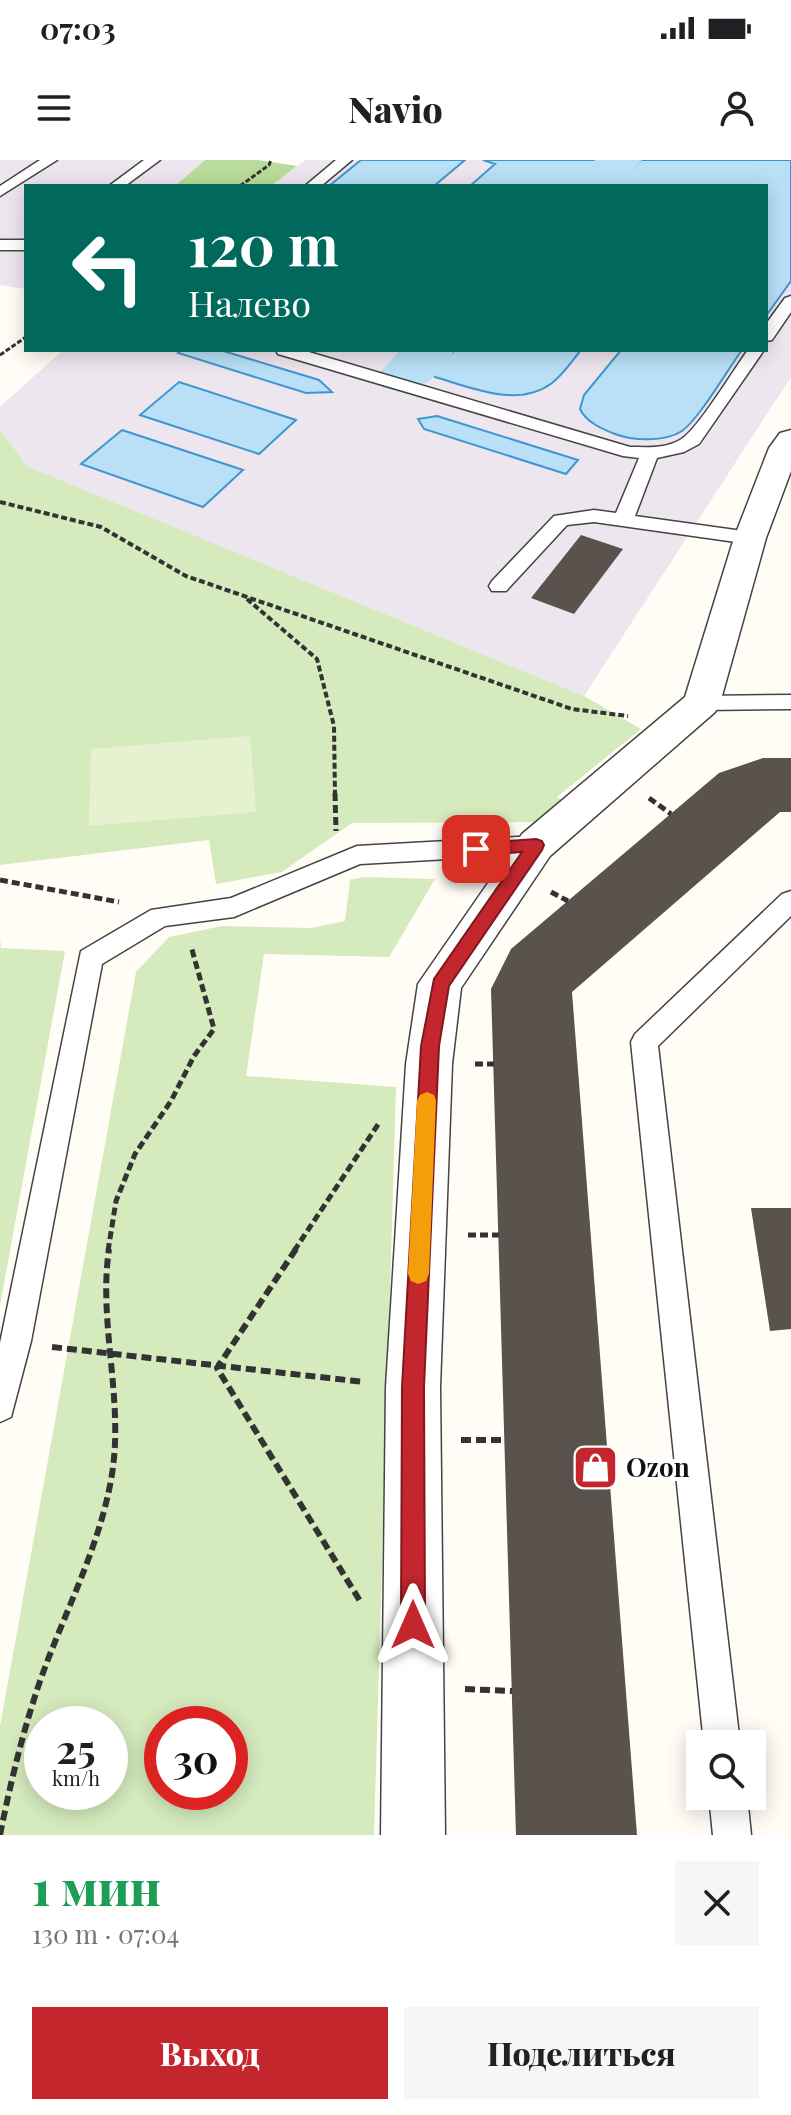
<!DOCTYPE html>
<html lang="ru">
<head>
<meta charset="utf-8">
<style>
  body { margin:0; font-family:"Playfair Display",serif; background:#f6f6f6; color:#202124; height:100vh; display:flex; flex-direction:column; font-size:30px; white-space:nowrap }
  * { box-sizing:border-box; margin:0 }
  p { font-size:26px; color:#757577 }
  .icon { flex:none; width:44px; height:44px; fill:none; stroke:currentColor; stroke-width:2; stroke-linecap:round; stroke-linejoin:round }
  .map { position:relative; height:1675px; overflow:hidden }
  .sheet { display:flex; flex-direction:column; background:#fff; flex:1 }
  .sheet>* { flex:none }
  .hud { position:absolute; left:24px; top:24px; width:744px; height:168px; border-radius:0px; box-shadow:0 4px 20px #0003; background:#00695c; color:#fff; overflow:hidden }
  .fabs { position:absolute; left:686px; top:1570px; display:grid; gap:16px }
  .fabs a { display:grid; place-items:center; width:80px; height:80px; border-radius:0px; background:#fff; box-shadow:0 4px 20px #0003; font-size:40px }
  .speed { position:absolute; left:24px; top:1546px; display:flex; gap:16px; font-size:40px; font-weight:700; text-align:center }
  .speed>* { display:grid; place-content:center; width:104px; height:104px; border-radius:50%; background:#fff; box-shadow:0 4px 20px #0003; line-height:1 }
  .speed small { font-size:20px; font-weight:400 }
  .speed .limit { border:12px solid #d22; background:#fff; color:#111 }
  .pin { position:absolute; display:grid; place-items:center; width:68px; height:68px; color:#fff; margin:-34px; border-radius:16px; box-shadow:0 4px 12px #0006 }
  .me { position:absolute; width:88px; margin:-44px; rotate:0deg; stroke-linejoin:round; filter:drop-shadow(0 0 6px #0008) }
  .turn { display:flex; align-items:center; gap:28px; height:168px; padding:0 32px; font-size:36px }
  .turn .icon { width:104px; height:104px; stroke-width:2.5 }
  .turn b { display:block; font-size:56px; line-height:68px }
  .round { display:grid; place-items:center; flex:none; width:84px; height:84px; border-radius:0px; background:#f6f6f6 }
  .headline { display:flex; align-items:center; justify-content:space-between; height:136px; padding:0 32px }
  h1 { font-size:48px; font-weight:800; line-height:60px; color:#1e9e55 }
  .button { display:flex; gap:16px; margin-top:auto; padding:16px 32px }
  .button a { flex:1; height:92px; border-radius:0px; background:#c4262e; color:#fff; font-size:32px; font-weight:800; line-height:92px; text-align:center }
  .button a+a { background:#f6f6f6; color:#202124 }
  .status { display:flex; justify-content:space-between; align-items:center; height:56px; padding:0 40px; background:#fff; direction:ltr }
  .status svg { height:22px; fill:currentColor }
  header { display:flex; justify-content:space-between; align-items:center; height:104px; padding:0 32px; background:#fff; font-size:36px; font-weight:800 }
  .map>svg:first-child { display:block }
</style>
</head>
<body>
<div class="status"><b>07:03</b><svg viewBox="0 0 49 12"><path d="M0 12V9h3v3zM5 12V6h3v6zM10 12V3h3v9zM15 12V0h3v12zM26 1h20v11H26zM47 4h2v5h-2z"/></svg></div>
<header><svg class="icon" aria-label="menu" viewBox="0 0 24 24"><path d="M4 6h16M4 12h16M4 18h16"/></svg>Navio<svg class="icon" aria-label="person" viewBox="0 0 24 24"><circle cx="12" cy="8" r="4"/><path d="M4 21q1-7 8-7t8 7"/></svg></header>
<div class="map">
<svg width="791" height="1675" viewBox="0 0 791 1675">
  <rect width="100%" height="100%" fill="#fffdf5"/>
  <path fill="#eee6ef" d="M0,0H205L175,26H26V129L0,125Z
    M306,0H791V217L584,536L25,306L0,269V247L63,190H766V26H271Z"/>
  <path fill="#d5ebbd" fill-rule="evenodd" d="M0,269L26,306L584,536L641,569L557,637L568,643L565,662L352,663L282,712L216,724L209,680L0,705Z
    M363,717L435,719L389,797L264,794L246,916L396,927L374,1675H0V1566L136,812L169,777L222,766L311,768L345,761L350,720ZM42,1564H110V1632H42ZM162,1564H230V1632H162Z
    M0,778L1,788L65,791L0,1145Z"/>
  <path fill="#b9dc9c" d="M205,0H258L297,6L271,26H175Z"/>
  <path fill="#e6f2cf" d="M250,576L256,652L89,666L91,589Z"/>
  <path fill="#b9e0f7" stroke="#3f96cf" stroke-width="2" d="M361,0H465L434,26H329Z
    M483,0H602L575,26H470L495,4Z
    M641,0H791V121L766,156V26H616Z
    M182,190H220L319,220L332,232L306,233L178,193Z
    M455,190H581C572,201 563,215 552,223C518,249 470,227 435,217L432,213Z
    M621,190H742C728,209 699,259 682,271C665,282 633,281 615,274C602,269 586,262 580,249L584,235Z
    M179,222L296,260L259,294L140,255Z
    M437,256L578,300L566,314L424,269L418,259Z
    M122,270L243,310L203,347L81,304Z"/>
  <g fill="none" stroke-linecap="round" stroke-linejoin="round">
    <path fill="#b9e0f7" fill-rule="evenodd" d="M595,0H642L619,26H572Z
      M400,190H455C435,219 420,237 383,228L376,217Z"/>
  </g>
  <path fill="#5a524d" d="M581,375L623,389L574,454L531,438Z
    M763,598H791V652H780L572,832L637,1675H516L491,829L511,789L719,613Z
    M751,1048H791V1169L770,1171Z"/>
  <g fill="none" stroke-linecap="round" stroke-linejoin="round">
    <defs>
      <path id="lane" d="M40,0H57L0,36V26Z
        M144,0H160L125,26H109Z
        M336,0H352L321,26H305Z
        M0,80H26V90H0Z
        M791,136V152L772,180L766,181V164L785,138Z
        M276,190H302L630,287C647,287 664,289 680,280C697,271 734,209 748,190H764L699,284L684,292L657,298L635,356L750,372L760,378L750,384L594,362L567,365L506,431H492L489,426L492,421L554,356L594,350L616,353L639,298L623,296L278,194Z
        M791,535V549L702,550L694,548L691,543L694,538L702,536Z
        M536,676L544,679L548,685L544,691L536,694L360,704L234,757L165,766L102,804L31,1181L11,1257L0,1262V1183L81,791L151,750L231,738L357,686Z
        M791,731V756L658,886L740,1584H704L631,882L635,874L782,734Z
        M709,1636H747L751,1675H713Z"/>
      <path id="street" d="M791,270V311L766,378L720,543L715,552L550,696L461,828L452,904L440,1227L445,1675H381L386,1227L406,904L418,824L522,674L685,537L734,378L769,288L780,273Z"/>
    </defs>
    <use href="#lane" stroke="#444" stroke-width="3"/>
    <use href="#street" stroke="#444" stroke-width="3"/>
    <path stroke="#333" stroke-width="3" stroke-dasharray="5 2" stroke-linecap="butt" d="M240,26L269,5L271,0
      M0,195L26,177"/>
    <path stroke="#333" stroke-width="4" stroke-dasharray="6 3" stroke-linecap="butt" d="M0,342L101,367L186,416L572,549L628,556
      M247,439L317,499L334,566L335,635"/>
    <path stroke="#333" stroke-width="5" stroke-dasharray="8 4" stroke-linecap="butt" d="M335,633L336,671
      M649,638L671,654
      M0,720L119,742
      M551,732L568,741
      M475,904H494
      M468,1075H499
      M108,1091L116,1041L135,994L171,941L194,896L214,869L191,786
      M294,1091L379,963"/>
    <path stroke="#333" stroke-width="6" stroke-dasharray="10 5" stroke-linecap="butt" d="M296,1089L217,1208L360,1441
      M52,1187L364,1222
      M461,1280H504
      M465,1529L512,1531
      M0,1675C10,1625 22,1575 38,1527C62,1456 100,1389 112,1314C124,1239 98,1163 109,1089"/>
    <use href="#lane" fill="#fff" fill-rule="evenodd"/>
    <use href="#street" fill="#fff" fill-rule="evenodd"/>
  </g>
  <path fill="#c4262e" stroke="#7f191e" stroke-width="2" d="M536,679L542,681L544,685L542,690L449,826L439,886L424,1227L425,1465L422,1474L413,1477L404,1474L401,1465L402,1227L421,886L434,819L522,692L476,695L468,689L470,684Z"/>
  <path fill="#f59e0b" d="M427,932L434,935L436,941L429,1114L426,1121L418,1124L411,1121L408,1114L417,941L420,935Z"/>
  <defs>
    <symbol id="shop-square" viewBox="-11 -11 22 22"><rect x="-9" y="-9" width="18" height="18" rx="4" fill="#c4262e" stroke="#fff"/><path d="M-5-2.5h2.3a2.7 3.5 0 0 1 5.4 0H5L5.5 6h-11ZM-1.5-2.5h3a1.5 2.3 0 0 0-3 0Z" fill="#fff"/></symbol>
  </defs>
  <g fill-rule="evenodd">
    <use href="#shop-square" x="570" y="1282" width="51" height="51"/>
  </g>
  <g text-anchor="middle" stroke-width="8" stroke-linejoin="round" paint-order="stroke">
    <g font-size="26" font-weight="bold" fill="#111" stroke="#fff" text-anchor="start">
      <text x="626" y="1317">Ozon</text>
    </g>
  </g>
</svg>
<div class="fabs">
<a><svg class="icon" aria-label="search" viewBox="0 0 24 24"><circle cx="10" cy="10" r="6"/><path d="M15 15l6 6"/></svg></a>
</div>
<div class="speed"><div>25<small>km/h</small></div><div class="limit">30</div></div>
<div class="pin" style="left:476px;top:689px;background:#d93025"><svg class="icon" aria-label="arrive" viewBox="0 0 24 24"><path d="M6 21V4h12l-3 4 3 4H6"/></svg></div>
<svg class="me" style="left:413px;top:1465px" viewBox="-20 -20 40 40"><path d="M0-17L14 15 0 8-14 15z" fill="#c4262e" stroke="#fff" stroke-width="4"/></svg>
<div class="hud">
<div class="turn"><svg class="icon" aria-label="left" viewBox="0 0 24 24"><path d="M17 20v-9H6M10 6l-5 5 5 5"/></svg><div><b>120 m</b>Налево</div></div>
</div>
</div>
<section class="sheet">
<div class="headline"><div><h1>1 мин</h1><p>130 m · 07:04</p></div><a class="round"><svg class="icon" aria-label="close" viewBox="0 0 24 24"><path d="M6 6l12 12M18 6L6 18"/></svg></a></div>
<div class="button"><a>Выход</a><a>Поделиться</a></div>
</section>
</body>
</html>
